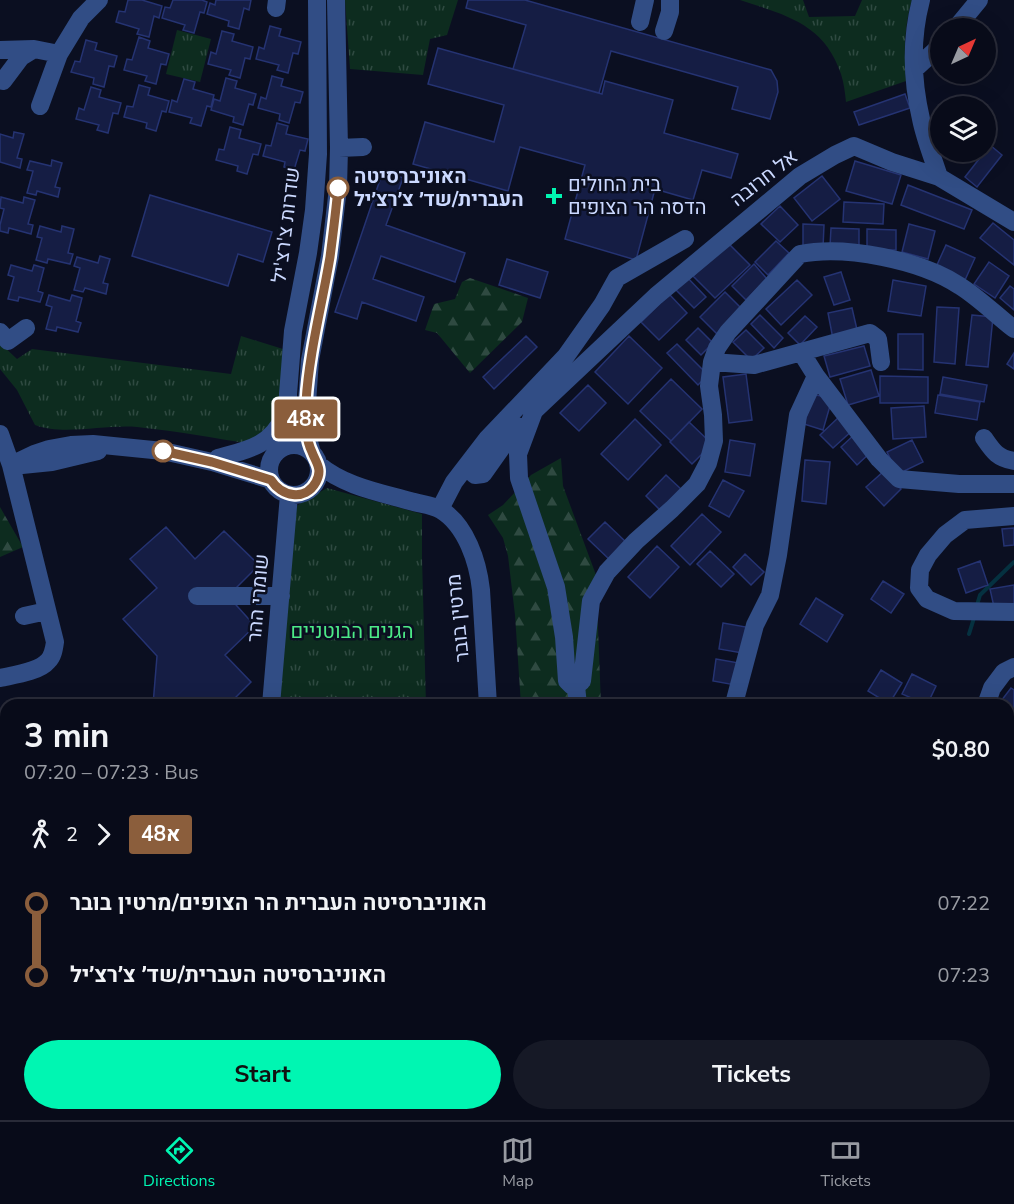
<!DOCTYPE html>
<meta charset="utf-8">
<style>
:root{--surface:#080b19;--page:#161926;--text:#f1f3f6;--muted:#989ba2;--line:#292b38;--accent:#00f6b2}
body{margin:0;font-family:"Nunito Sans",Heebo,sans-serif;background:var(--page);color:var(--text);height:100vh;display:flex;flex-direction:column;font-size:22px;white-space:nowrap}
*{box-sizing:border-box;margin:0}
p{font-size:20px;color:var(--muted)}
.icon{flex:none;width:33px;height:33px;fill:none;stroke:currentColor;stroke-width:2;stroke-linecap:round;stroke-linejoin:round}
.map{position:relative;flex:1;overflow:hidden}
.sheet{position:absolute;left:0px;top:699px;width:1014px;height:422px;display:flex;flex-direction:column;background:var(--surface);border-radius:18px 18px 0 0;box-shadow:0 6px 24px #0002,0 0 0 2px var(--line)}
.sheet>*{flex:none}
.badge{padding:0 12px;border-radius:4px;font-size:21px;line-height:39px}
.needle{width:39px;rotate:44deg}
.buttons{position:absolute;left:930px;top:18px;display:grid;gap:12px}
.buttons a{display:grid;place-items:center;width:66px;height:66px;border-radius:50%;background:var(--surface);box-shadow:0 6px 24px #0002,0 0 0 2px var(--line);font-size:30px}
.map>.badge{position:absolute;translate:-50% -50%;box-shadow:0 0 0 3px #fff}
.legs{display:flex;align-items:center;gap:9px;height:66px;padding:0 24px;font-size:20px}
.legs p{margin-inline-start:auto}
.headline{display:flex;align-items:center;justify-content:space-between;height:102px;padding:0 24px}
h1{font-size:33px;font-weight:700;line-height:45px}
.cta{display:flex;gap:12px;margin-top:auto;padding:12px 24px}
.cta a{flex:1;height:69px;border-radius:36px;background:var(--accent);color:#111;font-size:24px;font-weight:700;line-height:69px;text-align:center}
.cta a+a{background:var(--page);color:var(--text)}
ul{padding:0 24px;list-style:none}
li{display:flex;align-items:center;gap:21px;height:72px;font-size:22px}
li i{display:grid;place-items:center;width:9px;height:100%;margin:0 8px;background:currentColor}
li i::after{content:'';width:15px;height:15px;margin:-8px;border:4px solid;border-radius:50%;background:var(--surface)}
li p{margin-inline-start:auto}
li:first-child i{background:linear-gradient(#0000 50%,currentColor 0)}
li:last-child i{background:linear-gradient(currentColor 50%,#0000 0)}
.tabs{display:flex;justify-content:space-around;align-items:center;height:84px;border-top:2px solid var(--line);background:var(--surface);font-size:16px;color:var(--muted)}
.tabs a{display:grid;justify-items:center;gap:3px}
.tabs .active{color:var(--accent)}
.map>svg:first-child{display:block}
.grass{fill:url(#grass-tufts)}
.forest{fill:url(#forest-firs)}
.garden{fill:#0d2c1f}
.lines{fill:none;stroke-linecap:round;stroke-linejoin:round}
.stream{stroke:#053140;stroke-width:4}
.building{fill:#151d44;stroke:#253372;stroke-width:1.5}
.minor{stroke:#314d85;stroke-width:18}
.line-1-casing{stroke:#fff;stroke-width:14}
.line-1{stroke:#8b5e3c;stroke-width:9}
.stop-1-dot{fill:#fff;stroke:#8b5e3c;stroke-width:3}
.poi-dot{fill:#00f6b2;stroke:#0b0f21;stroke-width:2}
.labels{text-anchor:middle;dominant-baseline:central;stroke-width:5;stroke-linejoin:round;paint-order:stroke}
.stop-label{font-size:20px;font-weight:bold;fill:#cbd9ff;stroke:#0b0f21;text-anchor:start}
.street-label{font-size:20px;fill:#cbd9ff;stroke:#0b0f21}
.poi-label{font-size:20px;fill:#cbd9ff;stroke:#0b0f21;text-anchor:start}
.park-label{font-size:20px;fill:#4cea87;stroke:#0b0f21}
</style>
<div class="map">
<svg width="1014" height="1120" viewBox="0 0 1014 1120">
<defs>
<pattern id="grass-tufts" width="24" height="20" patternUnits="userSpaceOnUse" patternTransform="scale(1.5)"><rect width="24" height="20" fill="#0d2c1f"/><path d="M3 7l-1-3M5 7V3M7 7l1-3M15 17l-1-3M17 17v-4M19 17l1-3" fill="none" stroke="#2f4a41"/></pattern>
<pattern id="forest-firs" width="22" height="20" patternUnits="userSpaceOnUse" patternTransform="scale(1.5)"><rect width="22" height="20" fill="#0d2c1f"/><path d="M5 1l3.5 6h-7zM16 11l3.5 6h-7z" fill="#2f4a41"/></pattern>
</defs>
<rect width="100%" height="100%" fill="#0b0f21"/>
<path class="grass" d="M345 0H458L447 35 430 39 423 75 350 69Z
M740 0H803L809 17 855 16 862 0H912C904 26 904 54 906 81L846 102C845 93 844 83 841 74 824 23 785 15 740 0Z
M177 30 211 39 200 82 166 74Z
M241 336 283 349 278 424 252 444C214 438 176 431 137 427 106 424 64 436 35 425L17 390 0 369V343L17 359 32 349 231 374Z
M327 488 422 514V558L426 705H274L291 510 301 503Z
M256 1115H394L392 1120H261Z"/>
<path class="forest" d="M470 278 528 298 522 322 470 373 437 333 425 330 434 304 455 299 462 282Z
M561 458 563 486 596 575 601 705H521L515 615 508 556 503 538 488 515 503 505 531 475Z
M0 507 23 547 0 557Z
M1008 1027H1014V1120H687L666 1115 1008 1114Z"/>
<path class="garden" d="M6 921V967L0 966V948Z
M50 1114 172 1115V1120H49Z"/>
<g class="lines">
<path class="stream" d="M977 605 980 595 1014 562
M969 634 974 618"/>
</g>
<path class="building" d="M128 0H142L162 6 159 18 154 16 149 37 137 34 139 29 116 22 119 11 125 12Z
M173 0H202L207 2 204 13 200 12 194 33 183 30 185 25 162 18 165 7 170 8Z
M216 0H251L249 10 244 8 239 29 228 26 229 21 207 14 210 3 215 5Z
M468 0H525L771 70 777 81 778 92 770 119 732 109 738 87 611 51 599 93 513 69 526 25 466 8Z
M270 26 281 29 279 36 301 42 298 54 293 53 288 73 277 70 279 65 256 59 259 47 264 49Z
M222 31 234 34 232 41 253 47 250 59 245 58 240 78 229 75 231 70 208 64 211 52 216 54Z
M139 37 150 41 148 48 169 54 166 65 161 64 156 84 145 81 147 76 124 70 127 59 132 60Z
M86 40 97 43 95 50 117 56 114 67 109 66 104 87 93 84 94 78 71 72 75 61 80 62Z
M438 48 602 94 605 81 673 100 664 133 738 154 731 178 702 170 693 200 655 189 636 260 565 239 585 165 520 147 508 191 413 164 425 122 494 142 504 105 428 84Z
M272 76 283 79 281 86 303 92 300 103 295 102 289 123 279 120 280 114 258 108 261 97 266 99Z
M226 78 237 81 235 88 256 94 253 105 249 104 243 125 233 122 234 117 211 110 214 99 220 101Z
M184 79 195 82 193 89 214 95 211 107 207 106 201 126 190 123 192 118 169 112 172 100 177 102Z
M139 85 150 88 148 95 169 101 166 112 162 111 156 131 146 128 147 123 124 117 127 106 133 107Z
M91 87 101 90 99 97 121 103 118 114 113 113 108 133 97 130 99 125 76 119 79 108 84 110Z
M905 94 910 108 859 125 854 112Z
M277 123 288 126 286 134 308 139 305 151 300 150 294 170 284 167 285 162 263 156 266 145 271 146Z
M230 127 241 130 239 138 261 144 258 155 253 154 247 174 237 171 238 166 216 160 219 149 224 150Z
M14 132 24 134 17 158 22 159 20 168 0 162V134L13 138Z
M990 145 1002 155 977 187 965 177Z
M52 160 62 163 55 187 60 188 58 197 37 191 36 195 27 193 33 171 27 170 30 161 51 166Z
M855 161 901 175 892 204 846 191Z
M383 171 403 178 386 225 465 253 455 282 381 256 373 279 424 297 416 321 362 302 357 319 335 312Z
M822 176 840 199 812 221 794 198Z
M908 185 972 210 964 229 901 205Z
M150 195 272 232 263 262 238 254 228 286 132 256Z
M1 197 23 203 24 197 35 200 28 224 33 225 31 234 9 228 8 233 0 231V225L4 209 0 208Z
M844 202 884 204 883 224 843 222Z
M780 206 798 225 780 242 761 224Z
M993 223 1014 240V265L980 238Z
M803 224 824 225 823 248H803Z
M909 224 935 231 928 259 902 252Z
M40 226 61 232 62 226 74 229 68 253 73 254 70 264 48 259 47 263 36 260 42 238 37 237Z
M831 228 859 229V247L830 246Z
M867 229 896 230V250H867Z
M776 241 789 253 768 275 755 262Z
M728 243 750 265 715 298 693 276Z
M946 245 975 258 965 280 936 267Z
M100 256 110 259 103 283 108 284 106 294 85 288 83 292 74 290 80 268 74 266 77 257 98 263Z
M507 259 548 272 540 298 499 285Z
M989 262 1009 276 995 298 974 284Z
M754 264 767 279 746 300 732 286Z
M11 265 32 271 34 265 44 268 38 291 43 293 40 302 19 297 18 301 8 299 14 277 8 275Z
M841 272 850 300 834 305 824 277Z
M684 274 706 297 694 308 672 286Z
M797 280 812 295 781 325 766 309Z
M893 280 926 286 921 316 888 311Z
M1010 286 1014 289V310L1000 298Z
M725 292 743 310 718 335 700 317Z
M669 294 687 313 659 340 641 322Z
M49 295 70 301 72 295 82 298 76 321 81 323 78 332 57 327 56 331 46 329 52 307 46 305Z
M937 307 959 308 955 364 934 362Z
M852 308 858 334 833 339 828 313Z
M760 315 783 338 774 348 751 324Z
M972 315 993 317 988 367 966 365Z
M805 316 817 327 800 345 788 333Z
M698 328 713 343 701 355 686 340Z
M746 330 764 348 751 360 733 342Z
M898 334H923V370L898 369Z
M526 336 537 347 494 389 483 377Z
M629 336 662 368 628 404 595 372Z
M677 344 708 375 698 385 667 353Z
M864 346 870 366 830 377 824 356Z
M1014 353V369L1007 364Z
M871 370 879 396 848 405 840 379Z
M746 374 752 420 729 423 723 377Z
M880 376 928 377V403H880Z
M943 377 987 385 984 402 940 394Z
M671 379 702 409 671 441 640 411Z
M588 385 606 403 579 431 560 413Z
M813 394 832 399 823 430 804 424Z
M938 395 980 402 977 420 935 413Z
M924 406 926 437 893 439 891 408Z
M841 415 854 429 833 448 820 435Z
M635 419 661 445 628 480 601 454Z
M689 422 712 444 692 464 670 442Z
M855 434 871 452 857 465 841 447Z
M730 440 755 444 750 476 725 472Z
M912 440 923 462 898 474 887 452Z
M805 460 830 462 826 504 802 501Z
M884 471 901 489 884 506 866 487Z
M666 475 683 491 662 512 646 496Z
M723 480 744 491 729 517 709 506Z
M702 514 721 532 690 565 671 546Z
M605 522 628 544 611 561 588 539Z
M166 527 195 559 224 531 259 565 228 596 255 626 225 655 251 682 228 705H153L157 656 123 619 157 588 130 559Z
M1014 528V545L1004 546 1002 529Z
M657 546 679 567 650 598 628 577Z
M710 551 734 574 721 587 697 564Z
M745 554 764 572 751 585 733 567Z
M980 561 988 585 966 593 958 569Z
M883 581 904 594 891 613 871 599Z
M1014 585V604L994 607 990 589Z
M816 598 843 615 827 642 800 624Z
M723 623 746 627 742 653 719 649Z
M716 659 739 663 735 685 713 681Z
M881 670 902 683 889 704 868 691Z
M912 674 936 686 927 705 902 694Z
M1011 688 1014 690V723L1008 719V705H998Z
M1008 728 1014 732V737L1008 746Z
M1014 759V793L1008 802V767Z
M0 778 6 779V921L0 918Z
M1014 804V820L1008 811V808Z
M0 918 6 921 0 948Z
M0 966 6 967V1114H50L49 1120H0Z
M172 1114H186V1120H172Z
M423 1114H457L459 1120H426Z"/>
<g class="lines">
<path class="minor" d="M921 0C911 38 912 80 921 119 925 139 933 158 939 177
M276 8 277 0
M640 22 645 0
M956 28 979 0
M664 31 670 12V0
M0 50 34 49 59 54
M915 69 940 46
M3 81 21 57 34 49
M40 106 59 54 81 18 99 0
M339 148 363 147
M1014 222 939 177 892 162 854 146 835 155 800 176 656 296 534 411 518 454 519 478 556 587 564 637 567 681 572 686H576L582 681 591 601 607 572 636 541 672 509 697 484 708 463 714 441 713 415 709 386 712 362 717 348 728 332 800 254C845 245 921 260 960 286 979 298 996 315 1014 329
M0 332 8 341 26 328
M712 362 754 365 870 333 878 339 881 362
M816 376 879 459 899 479 959 484H1014
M0 434 11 465 55 642C54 649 53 656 48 661 39 672 13 675 0 678
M984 438C993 451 997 458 1014 461
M269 470a25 25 0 1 1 50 0a25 25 0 1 1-50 0Z
M276 453 285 437 289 419 288 394 293 331 308 253 314 210 318 154 317 0
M312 453 306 431V417L310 360 330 256 338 188 339 148 336 0
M218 458C247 450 271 446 284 416
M318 464C344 486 378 492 410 501 420 504 433 505 441 510 466 525 478 562 481 590L488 705
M11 465 34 454 49 449 71 445 93 444 163 451 212 462 271 480
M22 465 52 462 98 451
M466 467 475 475 483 474 517 426 527 429
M440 509 454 482 487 439 566 356 602 305 617 278 685 239
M1014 516 965 520 945 535 928 555 920 570 919 588 927 599 954 611 1014 612
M197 596H281
M24 616 47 611
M576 686 578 705
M735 700 755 625 770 595 778 555 798 415 816 376 801 352
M271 705 289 495
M986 705 992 688 1004 672 1014 667
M1008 913 1010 906 1014 900
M1008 955 1014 970
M1008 1023 1014 1024
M255 1114 261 1120
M608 1114 622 1120"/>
</g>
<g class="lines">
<defs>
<path id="line-1" d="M163 451 212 462 271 480C281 496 305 502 316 482 323 469 316 463 312 452 309 446 307 437 306 430 305 421 306 411 306 402 309 353 322 305 330 257 333 234 336 211 338 188"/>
</defs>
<use href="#line-1" class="line-1-casing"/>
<use href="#line-1" class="line-1"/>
</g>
<g class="stop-1-dot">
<circle cx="338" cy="188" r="10"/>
<circle cx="163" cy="451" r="10"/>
</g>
<path class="poi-dot" d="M551 187h6v6h6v6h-6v6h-6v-6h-6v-6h6z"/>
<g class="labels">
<g class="stop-label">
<text x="354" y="176">האוניברסיטה<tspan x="354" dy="23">העברית/שד׳ צ׳רצ׳יל</tspan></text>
</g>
<g class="street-label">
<text transform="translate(764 178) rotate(-38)">אל חרובה</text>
<text transform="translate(286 225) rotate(-83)">שדרות צ'רצ'יל</text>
<text transform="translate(258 598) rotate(-85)">שומרי ההר</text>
<text transform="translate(458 618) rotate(-96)">מרטין בובר</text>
</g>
<g class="poi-label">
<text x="568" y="184">בית החולים<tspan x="568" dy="23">הדסה הר הצופים</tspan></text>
</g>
<g class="park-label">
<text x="352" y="631">הגנים הבוטניים</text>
</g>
</g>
</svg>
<div class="buttons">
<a><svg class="needle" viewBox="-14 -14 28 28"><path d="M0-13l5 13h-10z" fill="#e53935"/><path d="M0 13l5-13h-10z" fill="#989ba2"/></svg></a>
<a><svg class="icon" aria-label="layers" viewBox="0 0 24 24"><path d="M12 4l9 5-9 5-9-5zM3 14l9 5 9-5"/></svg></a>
</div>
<b class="badge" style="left:306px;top:419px;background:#8b5e3c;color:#fff">48א</b>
<section class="sheet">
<div class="headline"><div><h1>3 min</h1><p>07:20 – 07:23 · Bus</p></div><b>$0.80</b></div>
<div class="legs"><svg class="icon" aria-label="walk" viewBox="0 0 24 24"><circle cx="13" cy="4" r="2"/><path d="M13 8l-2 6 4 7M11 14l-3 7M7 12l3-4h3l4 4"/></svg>2<svg class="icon" aria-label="forward" viewBox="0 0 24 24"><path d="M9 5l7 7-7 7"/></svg><b class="badge" style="background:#8b5e3c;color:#fff">48א</b></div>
<ul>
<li><i style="color:#8b5e3c"></i><b>האוניברסיטה העברית הר הצופים/מרטין בובר</b><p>07:22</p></li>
<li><i style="color:#8b5e3c"></i><b>האוניברסיטה העברית/שד׳ צ׳רצ׳יל</b><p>07:23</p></li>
</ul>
<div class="cta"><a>Start</a><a>Tickets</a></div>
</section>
</div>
<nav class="tabs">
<a class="active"><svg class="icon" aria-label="directions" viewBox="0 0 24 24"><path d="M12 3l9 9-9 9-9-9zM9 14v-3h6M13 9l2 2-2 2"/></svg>Directions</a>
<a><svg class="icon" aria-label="map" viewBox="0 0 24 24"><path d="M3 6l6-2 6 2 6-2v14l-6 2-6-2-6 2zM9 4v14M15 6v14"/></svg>Map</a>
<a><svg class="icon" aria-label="tickets" viewBox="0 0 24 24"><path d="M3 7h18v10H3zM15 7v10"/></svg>Tickets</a>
</nav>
